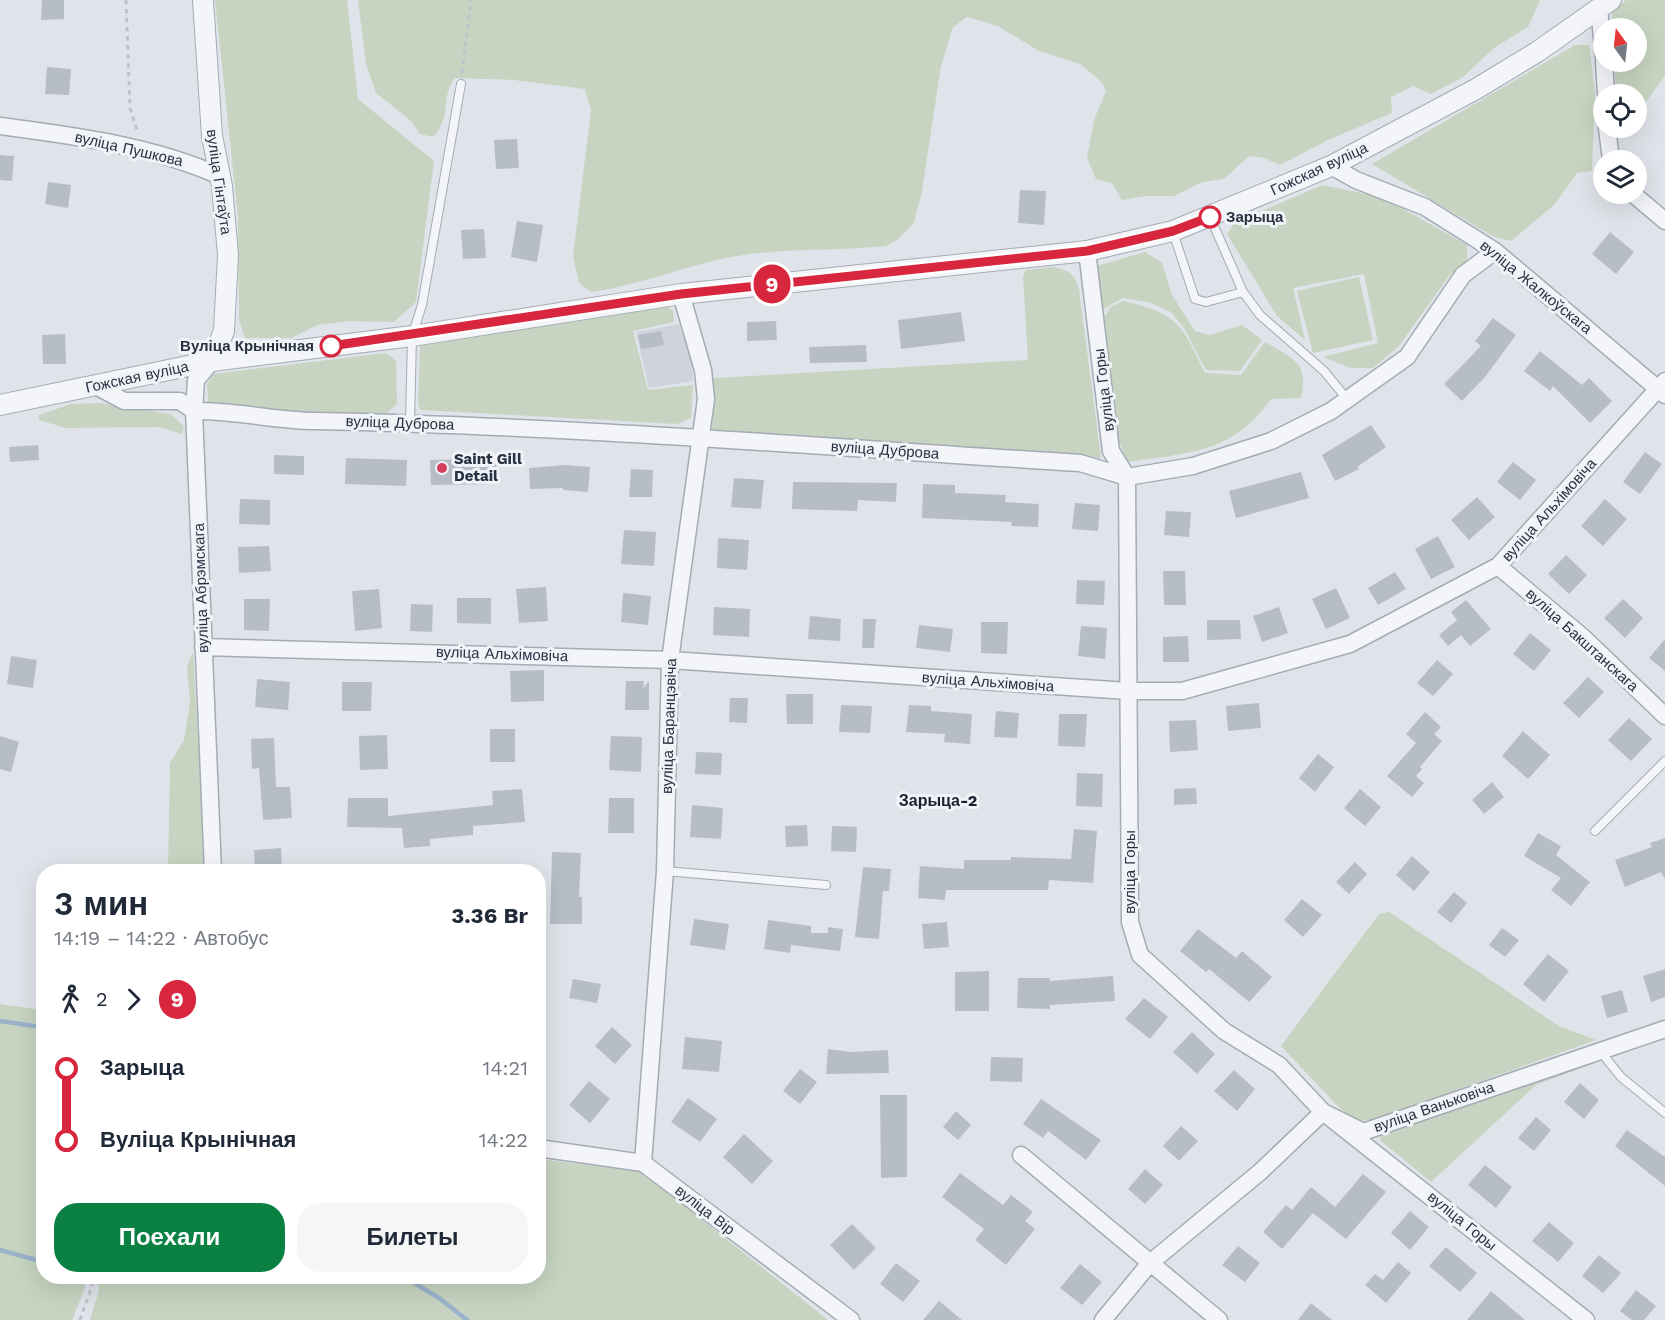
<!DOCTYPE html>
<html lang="ru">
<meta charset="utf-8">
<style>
:root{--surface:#fff;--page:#f6f6f7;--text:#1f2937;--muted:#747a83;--accent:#0b8043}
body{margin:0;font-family:"Work Sans",sans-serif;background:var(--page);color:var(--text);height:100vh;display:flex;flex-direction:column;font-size:22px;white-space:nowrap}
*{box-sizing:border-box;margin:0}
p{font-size:20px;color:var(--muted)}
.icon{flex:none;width:33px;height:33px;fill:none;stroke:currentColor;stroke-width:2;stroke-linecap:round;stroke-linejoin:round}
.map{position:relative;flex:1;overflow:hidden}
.side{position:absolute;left:36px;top:864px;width:510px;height:420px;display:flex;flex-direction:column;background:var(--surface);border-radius:24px;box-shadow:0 6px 24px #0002}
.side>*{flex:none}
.badge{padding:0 12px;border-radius:20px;font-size:21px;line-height:39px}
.needle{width:39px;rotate:345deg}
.tools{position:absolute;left:1593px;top:18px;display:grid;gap:12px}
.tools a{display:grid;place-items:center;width:54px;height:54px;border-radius:50%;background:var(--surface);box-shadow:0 6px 24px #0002;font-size:30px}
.map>.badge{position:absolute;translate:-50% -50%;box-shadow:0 0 0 3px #fff}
.legs{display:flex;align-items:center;gap:9px;height:66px;padding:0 18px;font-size:20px}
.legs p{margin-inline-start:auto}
.head{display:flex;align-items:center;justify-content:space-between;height:102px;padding:0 18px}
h1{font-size:33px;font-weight:600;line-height:45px}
.primary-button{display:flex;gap:12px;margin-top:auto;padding:12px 18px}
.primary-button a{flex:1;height:69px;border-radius:24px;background:var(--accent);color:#fff;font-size:24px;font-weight:600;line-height:69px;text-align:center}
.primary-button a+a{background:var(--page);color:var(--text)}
ul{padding:0 18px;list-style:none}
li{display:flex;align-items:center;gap:21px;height:72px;font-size:22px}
li i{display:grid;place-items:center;width:9px;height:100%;margin:0 8px;background:currentColor}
li i::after{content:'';width:15px;height:15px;margin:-8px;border:4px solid;border-radius:50%;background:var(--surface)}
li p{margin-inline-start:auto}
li:first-child i{background:linear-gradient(#0000 50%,currentColor 0)}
li:last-child i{background:linear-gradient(currentColor 50%,#0000 0)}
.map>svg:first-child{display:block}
.built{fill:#ced3dc}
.green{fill:#c6d4c1}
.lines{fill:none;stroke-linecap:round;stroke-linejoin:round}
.stream{stroke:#9ab3cb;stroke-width:4.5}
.building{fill:#b7bdc7}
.service-casing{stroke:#a5abb4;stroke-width:10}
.minor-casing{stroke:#a5abb4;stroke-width:19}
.tertiary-casing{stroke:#a5abb4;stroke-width:22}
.path{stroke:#bec2c9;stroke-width:3;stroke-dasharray:4.5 4.5;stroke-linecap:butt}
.service{stroke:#f3f5f8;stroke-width:8}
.minor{stroke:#f3f5f8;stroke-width:16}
.tertiary{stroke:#f3f5f8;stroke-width:20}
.line-1-casing{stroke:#fff;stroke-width:14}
.line-1{stroke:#d7263d;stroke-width:9}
.stop-1-dot{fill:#fff;stroke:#d7263d;stroke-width:3}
.poi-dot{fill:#d4405a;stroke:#f0f3f7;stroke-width:2}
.labels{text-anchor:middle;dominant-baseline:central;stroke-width:6;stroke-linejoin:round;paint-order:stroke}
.street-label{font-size:15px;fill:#283242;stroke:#f0f3f7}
.stop-label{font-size:15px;font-weight:bold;fill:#283242;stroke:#f0f3f7;text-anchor:start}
.poi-label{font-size:15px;font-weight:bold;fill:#283242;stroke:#f0f3f7;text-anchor:start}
.neighbourhood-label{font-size:16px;font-weight:bold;fill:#1a2333;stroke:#f0f3f7}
</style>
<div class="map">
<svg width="1665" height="1320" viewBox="0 0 1665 1320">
<rect width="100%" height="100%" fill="#e0e4ea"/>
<path class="built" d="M679 324 692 360 693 381 649 388 636 332Z"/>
<path class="green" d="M215 0H347L358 99 434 161 416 302 394 322 348 321 318 325 291 338H245L239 319 238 217Z
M358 0H1540L1528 27 1494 48 1463 77 1431 94 1413 86 1391 97 1392 113 1330 139 1280 165 1264 158 1249 156 1224 179 1202 182 1174 196H1146L1122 200 1112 183 1096 179 1087 158 1094 120 1106 91 1102 82 1080 64 1039 51 998 26 967 17 953 27 941 66 922 191 914 223 897 240 886 246C839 251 790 248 743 255 691 263 642 285 591 292L579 283 573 256 591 110 585 89 514 80 455 78C439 99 454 113 433 137L420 134 410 120 376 93 366 64Z
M1626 0H1665V76L1637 114 1636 94H1616L1614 62H1636V28H1613L1612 11Z
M1575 45H1589L1595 93 1592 171 1577 173 1554 205 1511 241 1492 236 1372 164Z
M1322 185 1382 197 1467 245V260L1449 276 1399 346 1373 368H1351L1323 357 1378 343 1364 274 1293 288 1305 340 1277 316 1227 234 1234 223Z
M1145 252 1162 263 1172 295 1195 331 1210 335 1242 325 1262 340 1240 371 1206 370 1184 328 1171 312 1151 303 1123 298 1103 309 1097 266Z
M1050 267C1067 269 1074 272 1079 289L1101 458 712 430 714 378 1028 360 1023 277 1026 270Z
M1359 277 1373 340 1313 353 1297 291Z
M1123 301C1178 313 1182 325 1205 373L1241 375 1265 342C1293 359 1309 361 1301 398L1271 399C1232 454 1188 453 1127 462L1115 431 1104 317 1112 306Z
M666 305 673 311 674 322 633 331 648 390 693 385 691 418 677 424 421 410 418 405 420 345Z
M386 353 396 361 397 404 386 414 319 415 208 402 207 384 213 374Z
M101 403 170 414 184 426 182 434 159 427 66 428 39 420V415L71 404Z
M193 652 206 871 168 872 170 763 184 740 190 702 187 667Z
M1389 912 1559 1026 1596 1040 1375 1119 1353 1122 1281 1046 1379 914Z
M0 1004 43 1010 44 1276 83 1277 85 1288 72 1320H0Z
M1589 1059 1595 1063 1536 1085 1431 1182 1380 1140 1381 1133Z
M539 1159 642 1172 828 1320H90L99 1290 97 1277 538 1276Z"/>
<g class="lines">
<path class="stream" d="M0 1021 41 1027
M0 1250 36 1260 44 1265
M403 1276 439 1298 467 1320"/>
</g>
<path class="building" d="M42 0H64V19L41 20Z
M47 67 71 69 69 95 45 94Z
M517 139 519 168 496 169 494 140Z
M0 155 14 156 12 181 0 180Z
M48 182 71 185 68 208 45 204Z
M1020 190 1046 191 1044 225 1018 223Z
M517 221 543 225 537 262 511 257Z
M484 229 486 258 463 259 461 230Z
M1610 232 1634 252 1616 274 1592 254Z
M961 312 965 341 901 349 898 320Z
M1493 318 1516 335 1485 377 1462 401 1444 384 1481 346 1475 341Z
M776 321 777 340 747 341V322Z
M661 331 664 345 641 349 638 335Z
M65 334 66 364H43L42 335Z
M866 345 867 362 810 363 809 347Z
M1540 351 1582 385 1589 378 1612 401 1590 423 1553 386 1550 391 1524 371Z
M1371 425 1386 447 1357 467 1359 469 1335 481 1322 455Z
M38 445 39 460 10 462 9 447Z
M1645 452 1662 464 1640 494 1623 482Z
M274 455 304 456V475L274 474Z
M496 456 497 484 431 485 430 460 473 459V457Z
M346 458 407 460 406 486 345 484Z
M1513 462 1536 480 1520 500 1497 482Z
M565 465 590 467 588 492 563 490V488L530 489 529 468Z
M631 469 653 470 652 497H629Z
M1301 472 1309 498 1236 518 1229 491Z
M734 478 764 480 761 509 731 507Z
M793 482 897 483 896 502 858 500 857 511 792 509Z
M923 484 955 485V493L1006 495 1005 502 1039 504 1038 527 1011 526 1012 522 922 518Z
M1477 497 1495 517 1469 540 1451 520Z
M240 499 270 500V525L239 524Z
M1605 499 1627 519 1603 546 1581 526Z
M1075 503 1100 505 1098 531 1072 529Z
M1166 511 1191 512 1189 537 1164 535Z
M624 530 656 532 654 566 621 564Z
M1438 536 1455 567 1431 579 1415 549Z
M718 538 749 540 747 570 717 568Z
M269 546 271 571 239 573 238 547Z
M1566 555 1587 575 1569 594 1548 574Z
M1163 571H1185L1186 605H1164Z
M1395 572 1406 589 1378 605 1368 588Z
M1077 580 1105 581 1104 605 1076 604Z
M546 587 548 621 519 623 516 589Z
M1336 588 1350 618 1326 629 1312 599Z
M379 589 382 628 355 631 352 591Z
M623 593 651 596 648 625 621 622Z
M457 598H491V624L457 623Z
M244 599H270L269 631 244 630Z
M1623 599 1643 618 1625 638 1604 618Z
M1466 600 1491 629 1470 646 1461 635 1448 646 1439 635 1457 620 1451 612Z
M411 604 433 605 432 632 410 631Z
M714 607 750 609 749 637 713 635Z
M1279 607 1288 633 1262 642 1253 616Z
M810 616 841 619 840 641 808 639Z
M863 619H876L874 648H862Z
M1207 620H1240L1241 639 1207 640Z
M981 622H1008L1007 654 981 653Z
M919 625 953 629 950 652 916 648Z
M1081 626 1107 628 1105 659 1078 656Z
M1530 633 1551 650 1534 671 1513 654Z
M1188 636 1189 662H1163V637Z
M1665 639V671L1649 658Z
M11 656 37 660 33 688 7 684Z
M1437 660 1453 674 1433 696 1417 683Z
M544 670V701L511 702 510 671Z
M1588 677 1604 692 1579 718 1563 703Z
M257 679 290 682 288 710 255 707Z
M626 681H644L643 688 649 681V710H625Z
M342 682H372L371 711H342Z
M786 694H813V724H787Z
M730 698H748L747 723 729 722Z
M1259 703 1261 728 1228 731 1226 706Z
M841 705 872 706 870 733 839 732Z
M909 705 931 706V711L972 714 970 744 944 742 945 734 906 732Z
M996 711 1019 713 1017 738 994 737Z
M1425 712 1441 727 1434 734 1442 741 1420 767 1422 769 1416 776 1424 783 1412 797 1387 776 1416 743 1406 734Z
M1059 714H1087L1085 747 1058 746Z
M1629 718 1652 739 1631 761 1608 740Z
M1196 720 1198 750 1170 752 1169 721Z
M490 729H515V762H490Z
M1523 731 1550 755 1528 779 1502 756Z
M387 735 388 769 360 770 359 736Z
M0 736 19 742 11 772 0 769Z
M611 736 642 737 641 772 609 770Z
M274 738 276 787H290L292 818 263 820 259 768 252 769 251 739Z
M696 752 722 753 721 775 695 774Z
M1318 754 1334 767 1315 792 1299 778Z
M1077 773 1103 774 1102 807 1076 806Z
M1492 782 1504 797 1484 814 1472 800Z
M1196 788 1197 804 1174 805V789Z
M522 789 525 822 473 826V835L430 839V846L404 848 402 828 347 827 348 798H388V816L493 805 492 791Z
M1360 789 1381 807 1365 826 1344 808Z
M609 798H634V833H608Z
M692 805 723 808 721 839 690 837Z
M807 825 808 846 786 847 785 826Z
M832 826 857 827 856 852 831 851Z
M1074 829 1097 831 1093 883 1049 880 1048 890H946L945 900 918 898 920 866 964 869V860H1011V857L1071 859Z
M1538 833 1561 846 1556 855 1590 882 1571 906 1551 890 1561 878 1524 856Z
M1665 838V879L1661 872 1625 887 1615 860 1652 847 1650 843Z
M281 848 282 872H255L254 850Z
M552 852 581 853 579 897H582V924H550Z
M1412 856 1430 872 1414 891 1396 875Z
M1355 862 1367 874 1349 894 1336 882Z
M863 867 891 869 889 891H883L879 939 855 937Z
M1454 892 1467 903 1451 923 1437 912Z
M1302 899 1322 915 1303 937 1284 920Z
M694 919 729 924 725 950 690 945Z
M768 920 811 926V933H828V927L843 929 840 951 791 945 790 953 764 949Z
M947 922 949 947 924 949 922 924Z
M1502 928 1519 940 1505 957 1489 945Z
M1198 929 1236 958 1242 951 1272 977 1249 1002 1209 969 1206 972 1180 951Z
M1548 954 1569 971 1544 1002 1523 984Z
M1665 969V997L1651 1002 1643 976Z
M989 971V1011H955V972Z
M1113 976 1115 1001 1050 1005V1009L1017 1008 1018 978H1050V981Z
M573 979 601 984 597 1003 569 998Z
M1622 990 1628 1012 1607 1018 1601 996Z
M1144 998 1168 1017 1150 1039 1125 1019Z
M612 1027 632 1045 615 1064 595 1046Z
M1192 1032 1215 1054 1197 1074 1173 1052Z
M685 1037 722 1041 719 1072 682 1069Z
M828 1049 851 1052 888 1050 889 1073 826 1074Z
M991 1057 1023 1058 1022 1082 990 1081Z
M800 1069 817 1082 800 1104 783 1091Z
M1234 1070 1255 1089 1237 1111 1214 1091Z
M589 1081 610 1099 590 1123 569 1105Z
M1580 1083 1599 1100 1584 1119 1564 1102Z
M880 1095H907V1177L881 1178Z
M688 1098 717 1119 700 1142 671 1122Z
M1041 1099 1101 1140 1086 1160 1048 1131 1043 1138 1023 1124Z
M956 1111 971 1125 958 1140 943 1127Z
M1536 1117 1551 1130 1534 1151 1518 1138Z
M1181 1126 1198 1141 1179 1161 1163 1146Z
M1627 1130 1665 1157V1186L1615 1146Z
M744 1134 773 1161 752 1184 723 1157Z
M1485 1165 1512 1187 1496 1208 1468 1185Z
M1145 1169 1163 1185 1145 1204 1128 1189Z
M960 1173 1003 1205 1011 1195 1033 1212 1025 1221 1035 1229 1006 1265 975 1240 984 1229 942 1197Z
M1363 1174 1386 1192 1346 1239 1313 1213 1282 1249 1263 1232 1286 1205 1292 1210 1311 1187 1335 1207Z
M1410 1211 1429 1227 1410 1250 1391 1233Z
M1549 1222 1574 1243 1558 1262 1532 1241Z
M852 1224 876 1248 854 1270 830 1245Z
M1238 1246 1260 1263 1245 1282 1222 1265Z
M1446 1247 1477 1273 1460 1292 1429 1266Z
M1599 1255 1621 1273 1603 1293 1582 1276Z
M1398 1262 1411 1273 1386 1303 1365 1285 1375 1274 1383 1280Z
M896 1263 920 1281 903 1302 880 1284Z
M1080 1264 1102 1282 1082 1305 1060 1288Z
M1636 1290 1656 1306 1644 1320H1632L1620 1311Z
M1491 1291 1525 1320H1467Z
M939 1301 962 1320H923Z
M1311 1303 1332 1320H1298Z"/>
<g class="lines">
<defs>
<path id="service" d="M1210 217 1243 292 1260 315 1324 371 1347 399
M1173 232 1195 299 1206 302 1243 292
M410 423 412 336 422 305 461 84
M1595 831 1665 761
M665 871 826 885
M1600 1051 1621 1077 1665 1113"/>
<path id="minor" d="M1599 9 1604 58
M1604 62 1606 94
M0 126C75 136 150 145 220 176
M1607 128 1611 160
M1331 166 1356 180 1425 207 1495 251 1665 395
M1633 194 1665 221
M1087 251 1111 451 1127 477 1130 922 1140 955 1224 1031 1279 1065 1323 1112 1586 1320
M212 361 196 380 194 411C235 410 275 421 316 421 571 426 825 447 1080 463L1127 477 1193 466 1271 441 1331 411 1407 357 1463 275 1495 251
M94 385 124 401H180L194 411 213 872
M1498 566 1585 639 1665 716
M203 647 670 660 1128 691H1182L1350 644 1498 566 1665 381
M538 1148 643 1163 851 1320
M1021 1155 1219 1320
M643 1163 665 871 670 660 706 399 703 370 681 294
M1103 1320 1150 1263 1260 1172 1323 1112 1363 1132 1665 1029"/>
<path id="tertiary" d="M203 0 212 136 222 186 228 255 224 331 212 361
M0 405 212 361 412 336 681 294 1087 251 1173 231 1331 166 1476 89 1537 52 1611 0"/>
</defs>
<use href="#service" class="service-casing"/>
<use href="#minor" class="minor-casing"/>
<use href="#tertiary" class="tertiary-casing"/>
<path class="path" d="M126 0 130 108 138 133
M462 73 471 0
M80 1320 92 1286 91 1276"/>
<use href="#service" class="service"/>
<use href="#minor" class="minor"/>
<use href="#tertiary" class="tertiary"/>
</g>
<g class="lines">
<defs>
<path id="line-1" d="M331 346 681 294 1087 251 1173 231 1210 217"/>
</defs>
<use href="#line-1" class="line-1-casing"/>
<use href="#line-1" class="line-1"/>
</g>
<g class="stop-1-dot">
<circle cx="1210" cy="217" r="10"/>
<circle cx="331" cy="346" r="10"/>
</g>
<circle class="poi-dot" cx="442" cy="468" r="6"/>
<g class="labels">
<g class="street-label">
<text transform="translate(129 149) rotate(13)">вуліца Пушкова</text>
<text transform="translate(1319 169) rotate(-25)">Гожская вуліца</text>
<text transform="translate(219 182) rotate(82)">вуліца Гінтаўта</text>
<text transform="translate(1536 287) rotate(39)">вуліца Жалкоўскага</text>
<text transform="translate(137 377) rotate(-12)">Гожская вуліца</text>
<text transform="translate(1104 390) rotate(-97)">вуліца Горы</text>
<text transform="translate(400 423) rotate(2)">вуліца Дуброва</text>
<text transform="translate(885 450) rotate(4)">вуліца Дуброва</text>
<text transform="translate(1549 510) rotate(-48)">вуліца Альхімовіча</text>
<text transform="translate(201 588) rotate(-92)">вуліца Абрэмскага</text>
<text transform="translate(1582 640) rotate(42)">вуліца Бакштанскага</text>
<text transform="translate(502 654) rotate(2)">вуліца Альхімовіча</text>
<text transform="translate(988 682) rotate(4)">вуліца Альхімовіча</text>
<text transform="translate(669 726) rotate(-88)">вуліца Баранцэвіча</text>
<text transform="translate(1130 872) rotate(-90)">вуліца Горы</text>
<text transform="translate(1434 1107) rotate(-19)">вуліца Ваньковіча</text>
<text transform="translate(705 1210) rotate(38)">вуліца Вір</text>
<text transform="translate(1462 1221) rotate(39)">вуліца Горы</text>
</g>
<g class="stop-label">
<text x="1226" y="217">Зарыца</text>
<text x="314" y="346" text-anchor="end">Вуліца Крынічная</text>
</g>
<g class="poi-label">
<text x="454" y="459">Saint Gill<tspan x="454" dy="17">Detail</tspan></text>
</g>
<g class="neighbourhood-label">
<text x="938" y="800">Зарыца-2</text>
</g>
</g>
</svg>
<div class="tools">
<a><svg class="needle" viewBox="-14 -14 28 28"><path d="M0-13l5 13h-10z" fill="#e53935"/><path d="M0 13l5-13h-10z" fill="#747a83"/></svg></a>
<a><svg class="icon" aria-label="locate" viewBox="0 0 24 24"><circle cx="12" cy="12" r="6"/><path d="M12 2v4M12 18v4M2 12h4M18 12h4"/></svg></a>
<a><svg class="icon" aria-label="layers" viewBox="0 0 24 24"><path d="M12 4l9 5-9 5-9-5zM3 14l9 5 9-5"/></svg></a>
</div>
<b class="badge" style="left:772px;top:284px;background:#d7263d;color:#fff">9</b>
<section class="side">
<div class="head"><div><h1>3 мин</h1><p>14:19 – 14:22 · Автобус</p></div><b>3.36 Br</b></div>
<div class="legs"><svg class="icon" aria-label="walk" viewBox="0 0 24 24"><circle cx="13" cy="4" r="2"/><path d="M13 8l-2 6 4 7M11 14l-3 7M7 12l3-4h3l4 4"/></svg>2<svg class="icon" aria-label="forward" viewBox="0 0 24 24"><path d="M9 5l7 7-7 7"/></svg><b class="badge" style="background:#d7263d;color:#fff">9</b></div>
<ul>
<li><i style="color:#d7263d"></i><b>Зарыца</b><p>14:21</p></li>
<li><i style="color:#d7263d"></i><b>Вуліца Крынічная</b><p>14:22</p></li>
</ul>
<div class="primary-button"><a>Поехали</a><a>Билеты</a></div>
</section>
</div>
